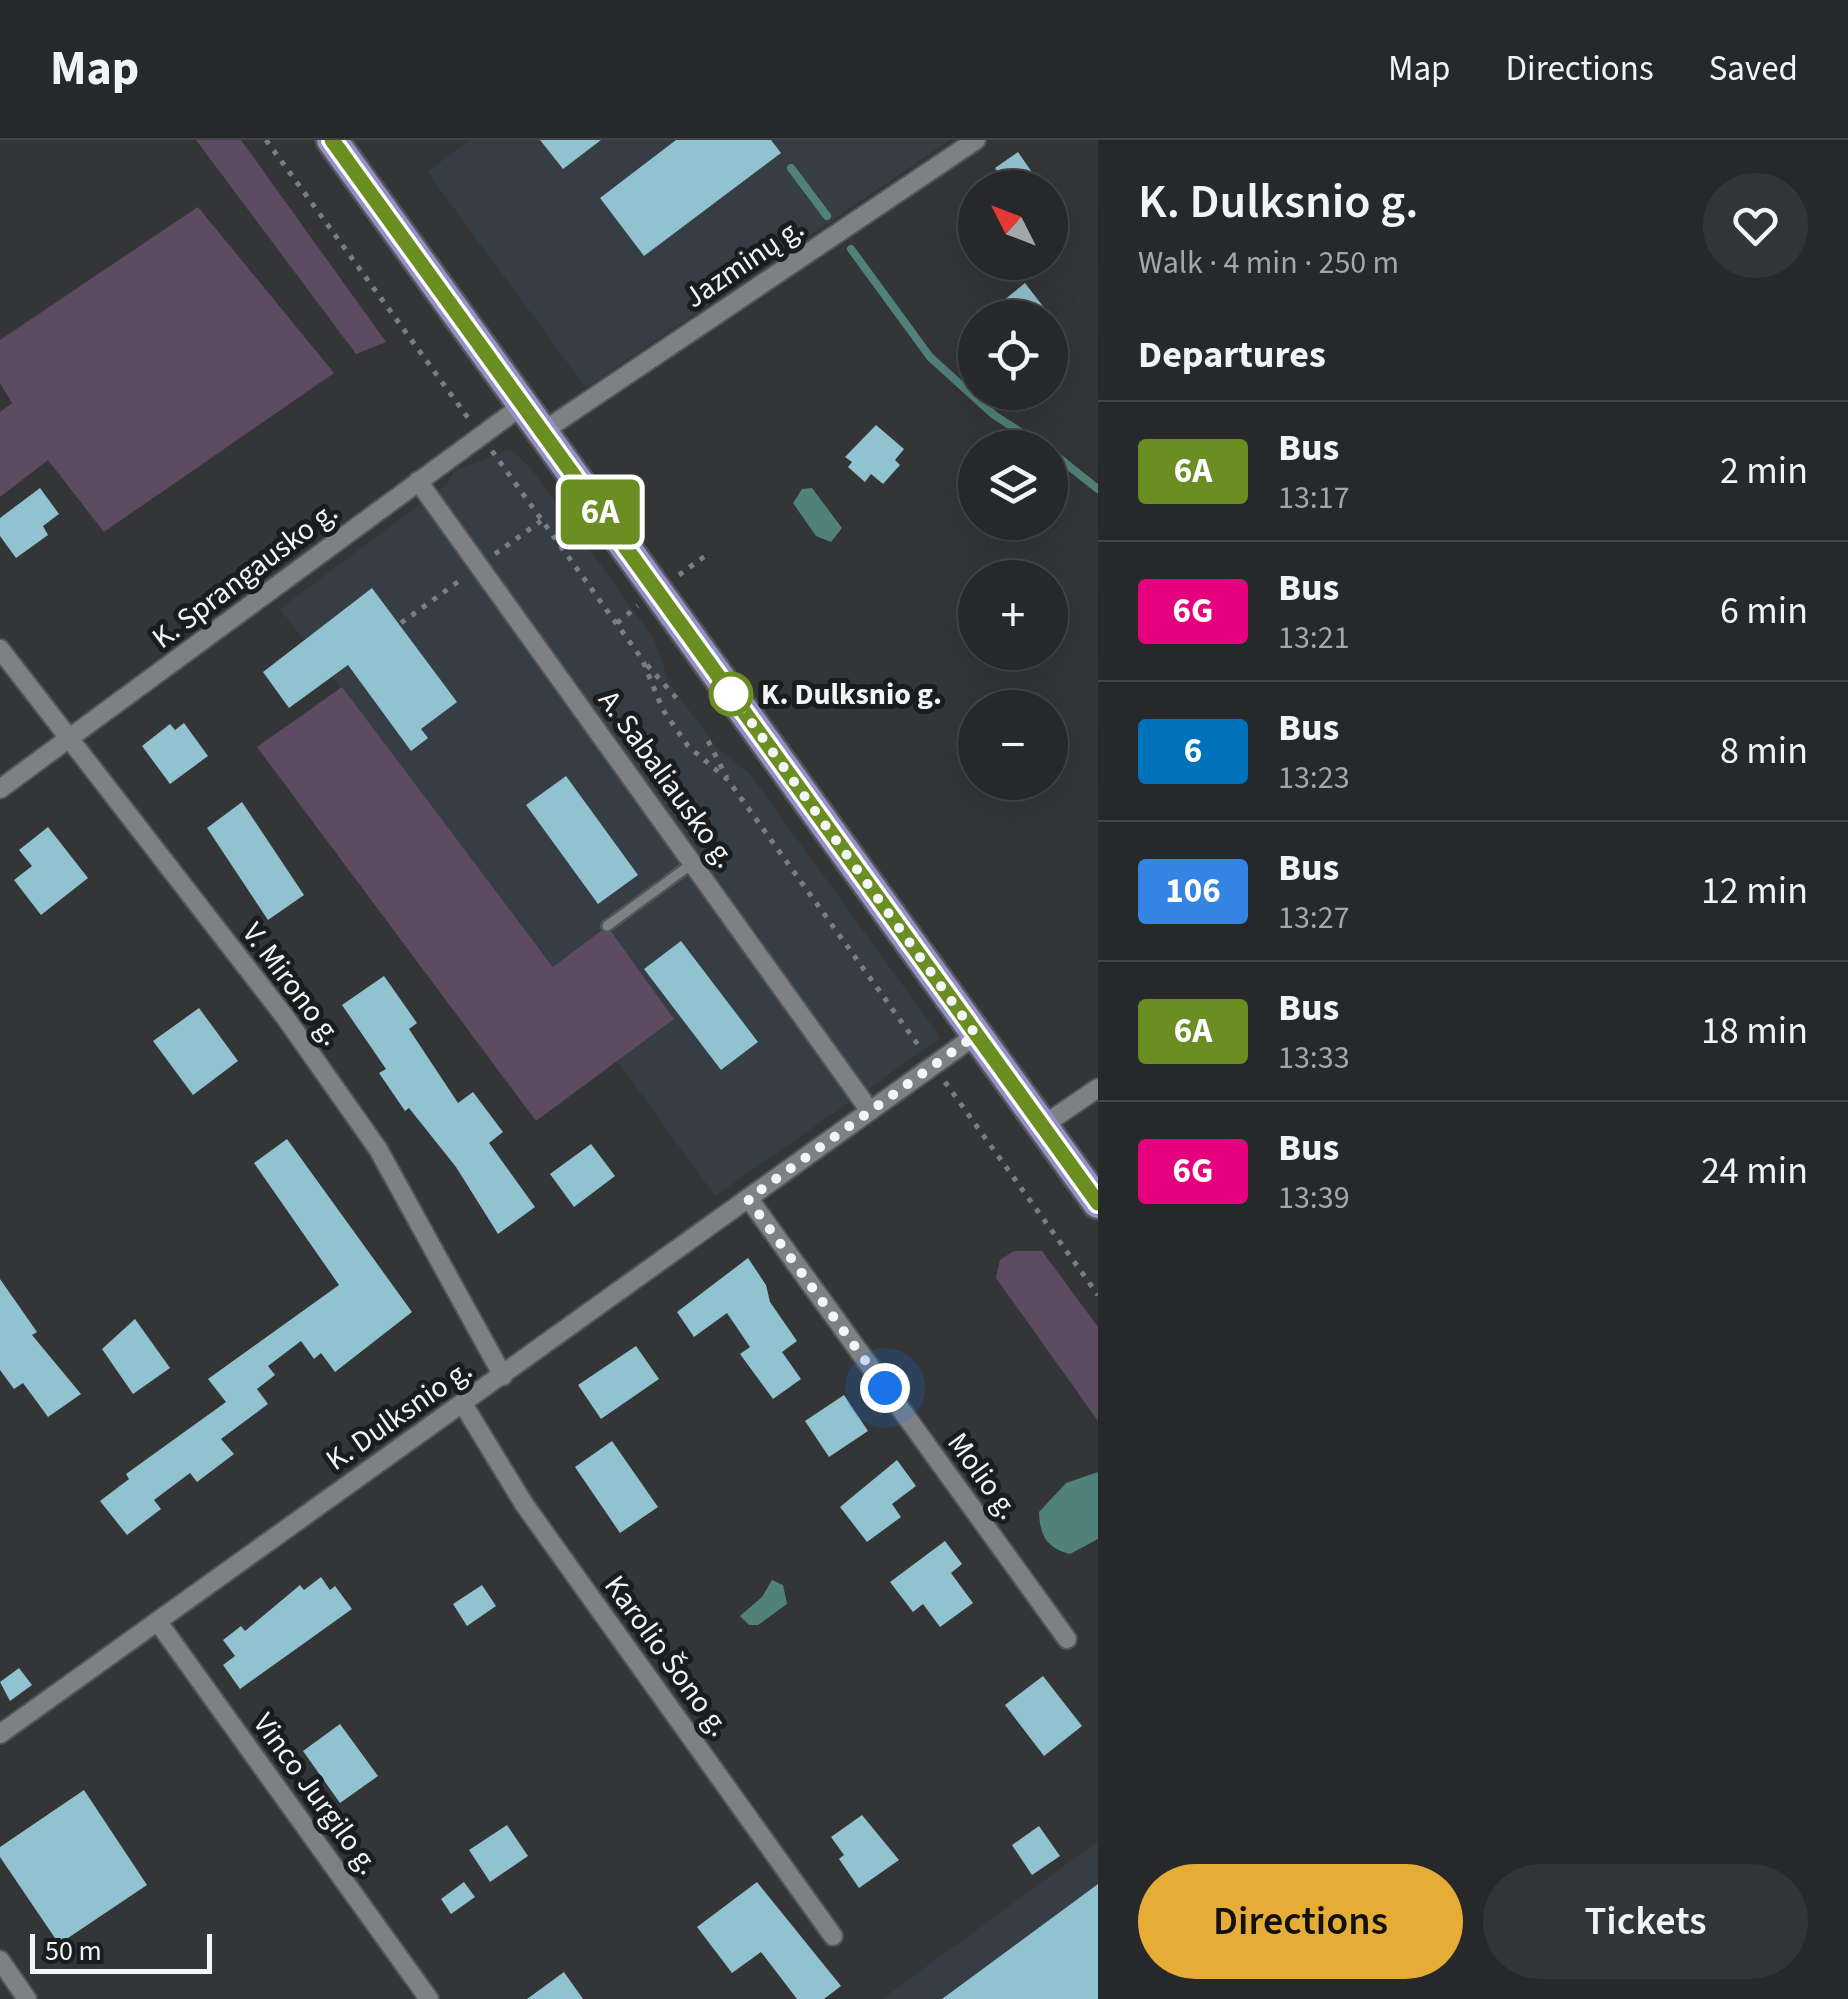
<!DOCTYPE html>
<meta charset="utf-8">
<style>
:root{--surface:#262829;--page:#323435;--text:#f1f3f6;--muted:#a4a6a8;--line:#424446;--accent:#e5ad36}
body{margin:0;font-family:"Source Sans 3",sans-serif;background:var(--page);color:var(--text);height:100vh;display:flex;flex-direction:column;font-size:38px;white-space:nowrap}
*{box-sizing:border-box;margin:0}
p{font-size:32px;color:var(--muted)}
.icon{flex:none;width:55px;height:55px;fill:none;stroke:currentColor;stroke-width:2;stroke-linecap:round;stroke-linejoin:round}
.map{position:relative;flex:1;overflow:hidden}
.panel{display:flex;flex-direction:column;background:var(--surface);width:750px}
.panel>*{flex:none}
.badge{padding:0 20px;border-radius:8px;font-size:35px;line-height:65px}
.needle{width:65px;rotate:312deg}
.fabs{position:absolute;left:958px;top:30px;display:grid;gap:20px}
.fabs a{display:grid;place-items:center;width:110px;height:110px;border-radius:50%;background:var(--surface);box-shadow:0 10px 40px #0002,0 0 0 2px var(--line);font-size:50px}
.scale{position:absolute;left:30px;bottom:25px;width:182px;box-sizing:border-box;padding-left:10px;border:5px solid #f4f5f6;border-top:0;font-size:28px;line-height:35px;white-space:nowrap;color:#f4f5f6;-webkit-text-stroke:8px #1b1c1d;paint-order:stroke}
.you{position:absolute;width:50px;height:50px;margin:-25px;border:8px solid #fff;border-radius:50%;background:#1a73e8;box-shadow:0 0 0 15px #1a73e833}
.map>.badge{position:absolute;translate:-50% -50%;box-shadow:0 0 0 5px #fff}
h2{padding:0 40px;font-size:38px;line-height:90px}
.round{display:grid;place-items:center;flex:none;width:105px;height:105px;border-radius:52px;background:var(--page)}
.headline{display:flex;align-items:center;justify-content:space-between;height:170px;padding:0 40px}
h1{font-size:48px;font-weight:600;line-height:75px}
.cta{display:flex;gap:20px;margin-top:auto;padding:20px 40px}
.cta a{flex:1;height:115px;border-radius:60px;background:var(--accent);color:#111;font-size:40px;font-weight:600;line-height:115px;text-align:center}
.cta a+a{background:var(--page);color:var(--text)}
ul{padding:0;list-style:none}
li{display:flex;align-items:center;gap:30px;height:140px;padding:0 40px;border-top:2px solid var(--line)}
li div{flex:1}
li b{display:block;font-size:38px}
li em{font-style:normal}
li .badge{min-width:110px;font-weight:700;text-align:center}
header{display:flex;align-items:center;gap:60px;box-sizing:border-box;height:140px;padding:0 50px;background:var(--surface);border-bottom:2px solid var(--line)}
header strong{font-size:48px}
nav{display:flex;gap:55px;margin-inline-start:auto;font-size:35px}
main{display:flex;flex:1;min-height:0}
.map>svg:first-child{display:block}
.built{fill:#363d44}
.green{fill:#5d4b61}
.water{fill:#50817a}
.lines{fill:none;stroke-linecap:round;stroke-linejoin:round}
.stream{stroke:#50817a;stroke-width:8}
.building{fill:#91c2d0}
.service-casing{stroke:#535456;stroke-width:14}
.minor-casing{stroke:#535456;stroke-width:22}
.primary-casing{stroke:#535456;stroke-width:35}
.path{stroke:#7b7d7e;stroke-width:5;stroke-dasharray:5 8;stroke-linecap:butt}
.service{stroke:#7e8083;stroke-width:9}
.minor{stroke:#7e8083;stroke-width:18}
.primary{stroke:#9290c6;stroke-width:30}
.line-casing{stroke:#fff;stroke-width:22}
.line{stroke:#6b8e23;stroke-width:15}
.walk{stroke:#f4f5f6;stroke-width:10;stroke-dasharray:0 18}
.stop-dot{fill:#fff;stroke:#6b8e23;stroke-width:5}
.labels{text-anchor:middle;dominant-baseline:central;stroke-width:10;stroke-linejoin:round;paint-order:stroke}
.street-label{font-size:30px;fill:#f4f5f6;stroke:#1b1c1d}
.stop-label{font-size:30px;font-weight:bold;fill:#f4f5f6;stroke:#1b1c1d;text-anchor:start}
</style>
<header>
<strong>Map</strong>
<nav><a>Map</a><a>Directions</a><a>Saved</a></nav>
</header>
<main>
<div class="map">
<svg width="1098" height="1859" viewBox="0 0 1098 1859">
<rect width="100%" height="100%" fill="#333537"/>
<path class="built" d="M469 0H950L586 248 427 32Z
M510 309 530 327 654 499 670 544 717 608 750 634 941 898 715 1056 617 921 674 879 606 786 554 827 280 469 447 344 454 331Z
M1098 1701V1859H882Z"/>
<path class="green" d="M196 0H241L386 202 356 214Z
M198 67 334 233 104 392 48 320 0 357V272L12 263 0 243V200Z
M342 547 553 827 607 786 674 879 536 981 257 607Z
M1014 1111H1042L1098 1187V1281L996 1138 1000 1120Z"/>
<path class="water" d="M812 348 842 388 831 402 816 396 793 363 802 349Z
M1098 1332V1399L1070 1414C1046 1408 1040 1395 1039 1372L1066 1343Z
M772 1440 783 1445 787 1464 758 1485H749L740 1476 762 1457Z"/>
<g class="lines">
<path class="stream" d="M791 28 827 76
M851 109 930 217 994 275 1045 308
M1050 311 1098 349"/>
</g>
<path class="building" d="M540 0H601L563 29Z
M676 0H771L781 13 644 116 600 58Z
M1018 12 1043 48H1008L995 28Z
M1025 143 1052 178H982Z
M876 285 904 309 895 320 900 325 883 344 871 334 865 342 848 327 852 322 845 317Z
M40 348 59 374 43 386 48 395 16 418 0 396V378Z
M372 448 457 562 421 589 428 598 411 611 348 525 289 568 263 532Z
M184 583 208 616 170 644 142 606 170 584 175 590Z
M566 636 638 735 598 764 526 665Z
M242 662 304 755 268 780 207 688Z
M48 687 88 738 41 775 14 740 32 726 19 710Z
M681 801 758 902 721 930 644 829Z
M384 836 417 883 409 889 458 963 473 952 503 992 489 1003 535 1067 498 1094 456 1027 409 968 405 971 379 933 386 929 342 865Z
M199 868 238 921 193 955 153 901Z
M287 999 412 1172 335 1232 321 1213 314 1219 301 1201 268 1226 275 1235 257 1249 268 1264 221 1299 234 1314 197 1342 190 1333 154 1360 161 1369 127 1395 100 1361 129 1339 126 1334 226 1262 208 1239 339 1145 254 1023Z
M591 1004 615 1036 574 1067 550 1034Z
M748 1118 766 1145 770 1162 797 1201 782 1212 801 1239 773 1259 740 1214 750 1207 727 1173 694 1197 677 1172Z
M0 1139 37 1192 32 1195 81 1254 48 1277 23 1243 14 1249 0 1230Z
M135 1179 170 1228 133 1254 102 1209Z
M636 1206 659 1239 601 1279 578 1245Z
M844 1255 868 1291 829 1317 805 1281Z
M612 1301 658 1367 620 1393 575 1327Z
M897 1320 916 1346 892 1364 901 1377 867 1402 840 1367Z
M945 1401 962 1424 951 1433 973 1463 940 1487 923 1464 913 1472 890 1442Z
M321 1437 330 1450 335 1446 352 1469 240 1549 223 1525 235 1516 223 1500 241 1486 245 1491 300 1445 304 1450Z
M482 1445 496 1466 467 1486 453 1464Z
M19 1528 32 1545 10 1561 0 1542Z
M1043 1536 1082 1586 1044 1616 1005 1565Z
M340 1584 378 1636 340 1663 303 1611Z
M84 1650 147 1745 59 1804 0 1717V1707Z
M862 1675 899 1720 859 1748 839 1719 844 1715 831 1697Z
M507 1685 528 1716 490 1742 469 1710Z
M1039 1686 1060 1716 1032 1735 1012 1705Z
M464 1742 475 1757 451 1774 441 1759Z
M757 1742 841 1846 824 1859H797L761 1812 732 1833 697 1787Z
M1098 1744V1859H942Z
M564 1832 583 1859H527Z"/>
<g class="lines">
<defs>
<path id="service" d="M607 786 693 723"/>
<path id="minor" d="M542 292 976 0
M418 341 870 971
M0 509 285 877 378 1009 503 1236
M0 649 523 265
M1042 986 1098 948
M749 1059 1067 1499
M463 1264 524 1364 833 1796
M158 1482 429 1859
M0 1594 976 895
M0 1820 27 1859"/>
<path id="primary" d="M332 0 1098 1063"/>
</defs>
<use href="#service" class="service-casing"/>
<use href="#minor" class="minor-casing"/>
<use href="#primary" class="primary-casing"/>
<path class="path" d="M266 0 471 282
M492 311 642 519 663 570 688 606 728 640 921 909
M495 414 541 381
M679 435 705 416
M401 483 462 439
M617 483 638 466
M647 525 679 561
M708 601 727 638
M945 942 1098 1155"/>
<use href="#service" class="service"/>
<use href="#minor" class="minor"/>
<use href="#primary" class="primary"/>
</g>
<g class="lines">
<defs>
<path id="line" d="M332 0 1098 1063"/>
</defs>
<use href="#line" class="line-casing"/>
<use href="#line" class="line"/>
<path class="walk" d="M731 554 976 895 748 1059 885 1248"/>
</g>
<circle class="stop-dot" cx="731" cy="554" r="20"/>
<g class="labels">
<g class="street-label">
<text transform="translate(744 123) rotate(-34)">Jazminų g.</text>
<text transform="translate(245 435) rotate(-37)">K. Sprangausko g.</text>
<text transform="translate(667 639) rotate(54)">A. Sabaliausko g.</text>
<text transform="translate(292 844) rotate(53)">V. Mirono g.</text>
<text transform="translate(399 1275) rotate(-35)">K. Dulksnio g.</text>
<text transform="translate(983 1336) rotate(54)">Molio g.</text>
<text transform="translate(667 1516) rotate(54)">Karolio Šono g.</text>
<text transform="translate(316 1654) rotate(54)">Vinco Jurgilo g.</text>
</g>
<g class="stop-label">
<text x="761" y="554">K. Dulksnio g.</text>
</g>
</g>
</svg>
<div class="fabs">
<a><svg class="needle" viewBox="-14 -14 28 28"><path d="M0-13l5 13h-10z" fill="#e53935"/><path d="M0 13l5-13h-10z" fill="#a4a6a8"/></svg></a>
<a><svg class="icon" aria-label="locate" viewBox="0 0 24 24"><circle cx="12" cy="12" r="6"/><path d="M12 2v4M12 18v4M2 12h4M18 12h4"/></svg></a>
<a><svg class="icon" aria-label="layers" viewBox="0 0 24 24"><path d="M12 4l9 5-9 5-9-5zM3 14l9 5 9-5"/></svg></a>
<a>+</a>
<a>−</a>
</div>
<div class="scale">50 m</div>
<div class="you" style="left:885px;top:1248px"></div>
<b class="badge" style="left:600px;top:372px;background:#6b8e23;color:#fff">6A</b>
</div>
<section class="panel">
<div class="headline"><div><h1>K. Dulksnio g.</h1><p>Walk · 4 min · 250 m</p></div><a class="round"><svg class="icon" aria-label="heart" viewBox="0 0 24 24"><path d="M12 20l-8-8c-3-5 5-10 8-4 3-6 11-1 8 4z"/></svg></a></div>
<h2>Departures</h2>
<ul>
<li><span class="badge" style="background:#6b8e23;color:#fff">6A</span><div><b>Bus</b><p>13:17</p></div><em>2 min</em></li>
<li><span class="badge" style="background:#e6007e;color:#fff">6G</span><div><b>Bus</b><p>13:21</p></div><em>6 min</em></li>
<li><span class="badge" style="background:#0072bc;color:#fff">6</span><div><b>Bus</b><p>13:23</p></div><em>8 min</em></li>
<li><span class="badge" style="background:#3584e4;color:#fff">106</span><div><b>Bus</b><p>13:27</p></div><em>12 min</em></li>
<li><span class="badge" style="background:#6b8e23;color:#fff">6A</span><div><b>Bus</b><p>13:33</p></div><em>18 min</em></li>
<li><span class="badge" style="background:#e6007e;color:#fff">6G</span><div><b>Bus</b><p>13:39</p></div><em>24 min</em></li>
</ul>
<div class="cta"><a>Directions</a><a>Tickets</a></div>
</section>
</main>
